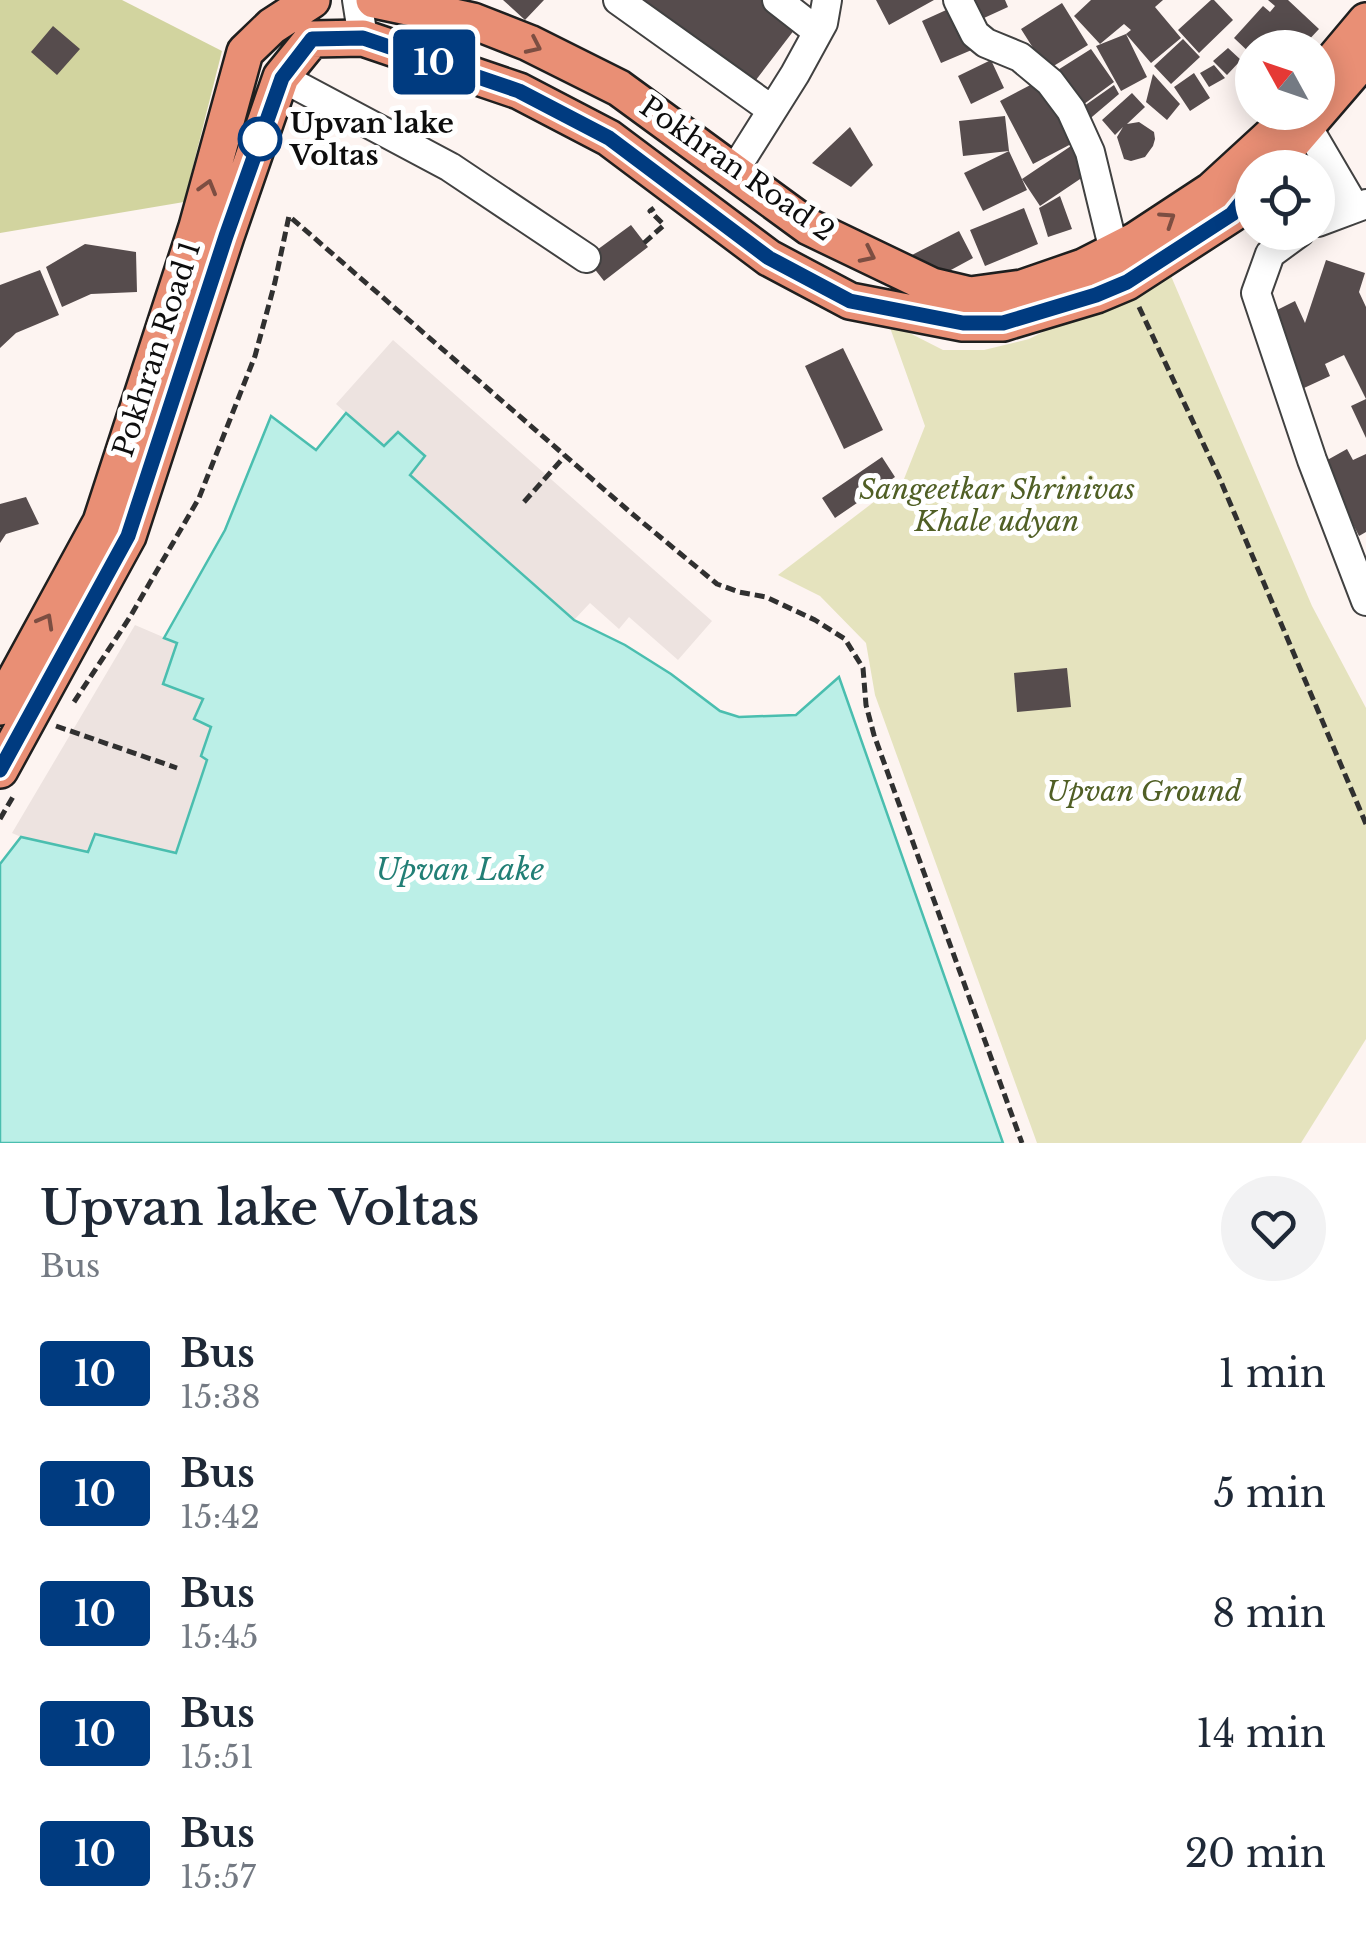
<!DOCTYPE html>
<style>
:root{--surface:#fff;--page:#f2f2f3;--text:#1f2937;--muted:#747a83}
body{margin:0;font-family:"Libre Baskerville",serif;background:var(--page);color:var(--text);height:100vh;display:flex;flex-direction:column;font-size:38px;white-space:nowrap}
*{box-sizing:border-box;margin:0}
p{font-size:32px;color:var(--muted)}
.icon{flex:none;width:55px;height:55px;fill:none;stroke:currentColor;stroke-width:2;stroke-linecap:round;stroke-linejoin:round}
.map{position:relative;height:1143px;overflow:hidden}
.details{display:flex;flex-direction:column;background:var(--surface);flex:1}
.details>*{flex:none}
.badge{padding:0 20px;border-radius:8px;font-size:35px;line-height:65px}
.needle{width:65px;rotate:310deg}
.buttons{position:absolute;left:1235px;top:30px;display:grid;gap:20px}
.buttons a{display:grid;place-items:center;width:100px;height:100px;border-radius:50%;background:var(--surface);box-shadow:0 5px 25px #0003;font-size:50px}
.map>.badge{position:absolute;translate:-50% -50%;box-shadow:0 0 0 5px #fff}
.round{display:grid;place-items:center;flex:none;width:105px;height:105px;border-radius:52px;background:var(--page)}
.overview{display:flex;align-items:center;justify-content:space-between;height:170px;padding:0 40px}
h1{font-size:48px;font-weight:600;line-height:75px}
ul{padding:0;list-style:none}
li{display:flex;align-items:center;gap:30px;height:120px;padding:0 40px}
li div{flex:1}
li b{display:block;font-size:38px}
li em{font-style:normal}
li .badge{min-width:110px;font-weight:700;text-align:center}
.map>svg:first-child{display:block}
.green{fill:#e5e3be}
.forest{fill:#d2d49f}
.plaza{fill:#ede3e0}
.water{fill:#bbefe7;stroke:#4abeaf;stroke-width:2.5}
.building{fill:#564c4d}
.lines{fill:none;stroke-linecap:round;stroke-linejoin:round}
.minor-casing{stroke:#414141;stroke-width:32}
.major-casing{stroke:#1f1f1f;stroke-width:40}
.path{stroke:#303030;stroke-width:5;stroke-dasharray:10 5;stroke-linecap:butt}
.minor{stroke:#fff;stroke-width:28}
.major{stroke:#e98f75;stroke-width:35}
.oneway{stroke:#7c4e42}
.line-casing{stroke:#fff;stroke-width:22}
.line{stroke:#003b80;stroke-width:15}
.stop-dot{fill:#fff;stroke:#003b80;stroke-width:5}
.labels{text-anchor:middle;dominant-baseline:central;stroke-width:10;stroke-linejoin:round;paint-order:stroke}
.stop-label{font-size:28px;font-weight:bold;fill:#0e0e0e;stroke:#fff;text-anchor:start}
.street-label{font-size:28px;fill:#0e0e0e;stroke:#fff}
.park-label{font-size:28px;font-style:italic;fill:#505f25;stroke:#fff}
.water-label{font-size:30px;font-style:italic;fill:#227f76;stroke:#fff}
</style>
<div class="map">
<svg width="1366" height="1143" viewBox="0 0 1366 1143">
<rect width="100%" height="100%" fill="#fdf4f1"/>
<path class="green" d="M1168 269 1312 606 1366 708V1039L1301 1143H1037L875 695 866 643 820 596 778 575 904 479 925 426 888 322 943 350H984L1029 339Z"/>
<path class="forest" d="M0 0H122L222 51 184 202 0 233Z"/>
<path class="plaza" d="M393 340 712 621 678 660 629 617 619 629 590 603 574 620 409 474 425 456 384 447 336 404Z
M135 625 177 643 204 699 211 726 201 755 207 760 176 854 95 834 88 852 21 837 12 833Z"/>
<path class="water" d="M346 413 384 446 398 432 425 456 410 475 574 620 625 645 671 674 720 711 739 717 796 715 839 677 1003 1143H0V864L21 837 88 852 95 834 176 853 207 760 201 756 211 727 194 719 203 699 163 684 177 643 164 638 225 530 271 416 316 450Z"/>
<path class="building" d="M503 0H544L525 20Z
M635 0H765L798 25 749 89Z
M876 0H934L889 25Z
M962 0H1005L1008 7 973 23Z
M1091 0H1163L1155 7 1181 38 1151 63 1126 34 1131 30 1124 24 1100 44 1074 16Z
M1211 0H1214L1233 20 1199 53 1178 30Z
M1268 0H1288L1319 29 1305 44 1300 39 1293 48H1252V55L1234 38 1263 6 1270 12 1275 6Z
M1062 3 1088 45 1047 70 1021 29Z
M955 6 974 49 941 63 922 21Z
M53 26 80 49 57 75 31 52Z
M1126 34 1147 77 1121 91 1096 46Z
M1183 39 1200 57 1171 84 1154 66Z
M1228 48 1241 60 1227 75 1213 61Z
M1091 49 1114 82 1080 107 1053 73Z
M991 60 1004 88 971 104 958 76Z
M1214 65 1225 78 1209 87 1200 73Z
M1194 73 1210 98 1190 111 1174 87Z
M1153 74 1180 104 1167 120 1146 102Z
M1040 80 1073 143 1033 164 1000 101Z
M1114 85 1119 94 1086 122 1077 111Z
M1132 93 1145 107 1127 124 1139 122 1154 132 1155 139 1153 146 1145 157 1131 161 1124 159 1117 137 1123 127 1115 135 1102 120Z
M1005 116 1009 151 963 156 959 121Z
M850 127 873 165 851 187 812 163Z
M1071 146 1089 173 1040 206 1022 179Z
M1009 151 1027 190 983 211 964 173Z
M1060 196 1072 229 1048 237 1039 208Z
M1024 208 1038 244 985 266 970 230Z
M631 225 648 247 604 281 586 258Z
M959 231 973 258 938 277 908 257Z
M85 244 136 252 137 292 91 294 62 307 46 267Z
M1326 260 1365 273 1359 292 1366 307V399L1344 355 1325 364 1330 376 1304 388 1269 314 1295 301 1305 323Z
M40 270 59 315 16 333 0 348V285Z
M843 348 883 430 844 449 805 366Z
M1366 399V438L1351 406Z
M1347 449 1353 460 1366 454V532L1359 536 1322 463Z
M882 457 895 477 835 518 822 498Z
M26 497 39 524 6 534 0 543V504Z
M1067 668 1071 707 1017 712 1014 673Z"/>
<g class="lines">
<defs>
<path id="minor" d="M357 0 363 38
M618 0 772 110
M777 0 818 32
M958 0 975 34 986 43 1020 57 1050 82 1071 110 1090 152 1114 251
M281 77 450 167 586 258
M1307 126 1355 208
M734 171 795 74 818 32 823 23 827 0
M1318 222 1366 204
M1300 232 1270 254 1256 293 1312 460 1366 601"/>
<path id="major" d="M374 0 473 21 529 43 619 88 809 227 932 286 970 295 1022 288 1083 267 1136 240 1212 190 1273 134 1291 112
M1324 71 1366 21
M1285 151 1366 57
M0 707 101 522 197 227 245 52 272 26 312 0
M0 770 128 536 226 236 281 77 312 39 363 38 519 91 609 138 769 258 850 301 963 323H1003L1096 295 1127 282 1232 214 1252 189"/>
</defs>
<use href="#minor" class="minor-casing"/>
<use href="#major" class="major-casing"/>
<path class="path" d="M644 243 664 225 650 211 654 208
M1139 307 1219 477 1366 824
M524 502 565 456
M74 702 130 617 199 498 255 356 275 282 289 216 630 512 717 584 739 592 766 597 815 620 845 639 863 668 866 705 874 735 1022 1143
M56 726 177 768
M0 819 14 795"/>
<use href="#minor" class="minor"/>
<use href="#major" class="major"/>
</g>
<defs><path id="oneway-chevron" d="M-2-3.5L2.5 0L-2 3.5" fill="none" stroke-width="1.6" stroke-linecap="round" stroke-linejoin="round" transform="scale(2.5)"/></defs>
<g class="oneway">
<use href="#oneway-chevron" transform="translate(534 46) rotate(25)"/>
<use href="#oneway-chevron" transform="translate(208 187) rotate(-74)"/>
<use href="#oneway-chevron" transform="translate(1168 219) rotate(-33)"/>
<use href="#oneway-chevron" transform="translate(868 255) rotate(26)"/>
<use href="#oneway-chevron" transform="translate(46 621) rotate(-61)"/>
</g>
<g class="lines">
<defs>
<path id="line" d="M0 770 128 536 226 236 282 78 312 39 363 38 519 91 609 138 769 258 850 301 963 323H1003L1096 295 1127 282 1232 214 1252 189"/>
</defs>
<use href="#line" class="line-casing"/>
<use href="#line" class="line"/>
</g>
<circle class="stop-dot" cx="260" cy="139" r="20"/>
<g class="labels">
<g class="stop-label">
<text x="290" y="123">Upvan lake<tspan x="290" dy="32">Voltas</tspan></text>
</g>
<g class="street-label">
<text transform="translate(737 169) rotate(35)">Pokhran Road 2</text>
<text transform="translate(157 349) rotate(-72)">Pokhran Road 1</text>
</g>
<g class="park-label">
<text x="997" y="489">Sangeetkar Shrinivas<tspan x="997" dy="32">Khale udyan</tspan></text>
<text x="1144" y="791">Upvan Ground</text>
</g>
<g class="water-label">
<text x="460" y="869">Upvan Lake</text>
</g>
</g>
</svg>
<div class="buttons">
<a><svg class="needle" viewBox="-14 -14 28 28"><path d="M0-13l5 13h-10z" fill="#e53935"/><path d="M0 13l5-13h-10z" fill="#747a83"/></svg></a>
<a><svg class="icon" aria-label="locate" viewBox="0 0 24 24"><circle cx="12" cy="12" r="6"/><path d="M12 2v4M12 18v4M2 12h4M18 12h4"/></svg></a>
</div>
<b class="badge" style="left:434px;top:62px;background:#003b80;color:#fff">10</b>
</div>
<section class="details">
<div class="overview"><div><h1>Upvan lake Voltas</h1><p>Bus</p></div><a class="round"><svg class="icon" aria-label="heart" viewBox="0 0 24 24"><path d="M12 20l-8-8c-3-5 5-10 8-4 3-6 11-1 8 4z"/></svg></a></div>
<ul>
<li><span class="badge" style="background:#003b80;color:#fff">10</span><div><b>Bus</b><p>15:38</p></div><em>1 min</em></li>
<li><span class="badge" style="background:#003b80;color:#fff">10</span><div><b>Bus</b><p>15:42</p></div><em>5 min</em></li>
<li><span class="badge" style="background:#003b80;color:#fff">10</span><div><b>Bus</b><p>15:45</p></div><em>8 min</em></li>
<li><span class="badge" style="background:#003b80;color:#fff">10</span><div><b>Bus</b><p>15:51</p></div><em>14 min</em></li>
<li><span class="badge" style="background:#003b80;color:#fff">10</span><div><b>Bus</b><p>15:57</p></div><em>20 min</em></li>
</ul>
</section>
